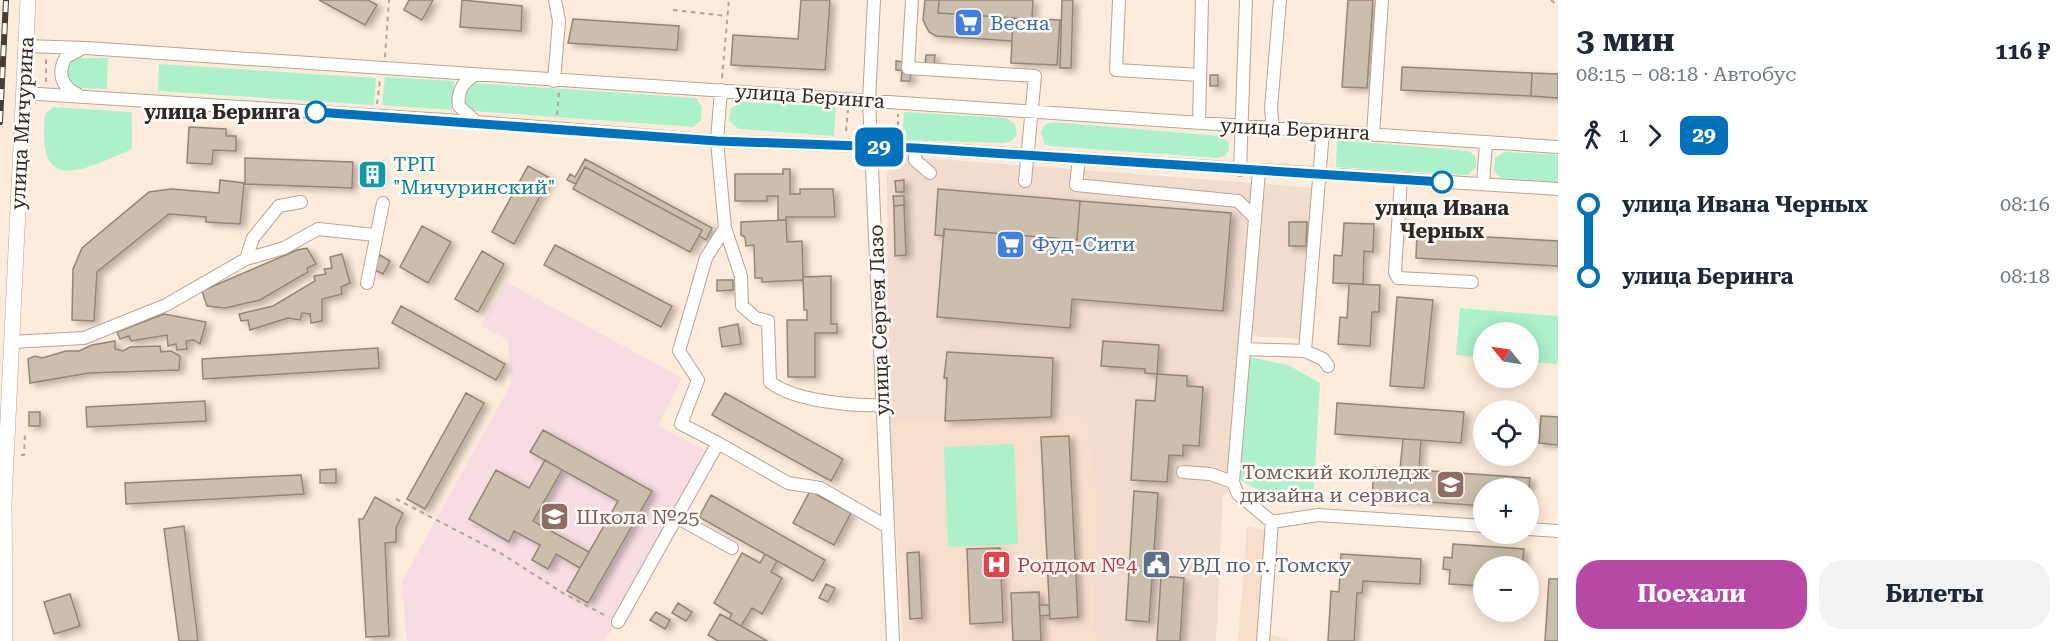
<!DOCTYPE html>
<html lang="ru">
<meta charset="utf-8">
<style>
:root{--surface:#fff;--page:#f2f2f3;--text:#1f2937;--muted:#747a83;--accent:#b848a5}
body{margin:0;font-family:"Roboto Serif",serif;background:var(--page);color:var(--text);height:100vh;display:flex;flex-direction:column;font-size:22px;white-space:nowrap}
*{box-sizing:border-box;margin:0}
p{font-size:20px;color:var(--muted)}
.icon{flex:none;width:33px;height:33px;fill:none;stroke:currentColor;stroke-width:2;stroke-linecap:round;stroke-linejoin:round}
.map{position:relative;flex:1;overflow:hidden}
.drawer{display:flex;flex-direction:column;background:var(--surface);width:510px}
.drawer>*{flex:none}
.badge{padding:0 12px;border-radius:9px;font-size:21px;line-height:39px}
.needle{width:39px;rotate:300deg}
.controls{position:absolute;left:1473px;top:322px;display:grid;gap:12px}
.controls a{display:grid;place-items:center;width:66px;height:66px;border-radius:50%;background:var(--surface);box-shadow:0 3px 15px #0003;font-size:30px}
.map>.badge{position:absolute;translate:-50% -50%;box-shadow:0 0 0 3px #fff}
.legs{display:flex;align-items:center;gap:9px;height:66px;padding:0 18px;font-size:20px}
.legs p{margin-inline-start:auto}
.summary{display:flex;align-items:center;justify-content:space-between;height:102px;padding:0 18px}
h1{font-size:33px;font-weight:700;line-height:45px}
.primary-button{display:flex;gap:12px;margin-top:auto;padding:12px 18px}
.primary-button a{flex:1;height:69px;border-radius:24px;background:var(--accent);color:#fff;font-size:24px;font-weight:700;line-height:69px;text-align:center}
.primary-button a+a{background:var(--page);color:var(--text)}
ul{padding:0 18px;list-style:none}
li{display:flex;align-items:center;gap:21px;height:72px;font-size:22px}
li i{display:grid;place-items:center;width:9px;height:100%;margin:0 8px;background:currentColor}
li i::after{content:'';width:15px;height:15px;margin:-8px;border:4px solid;border-radius:50%;background:var(--surface)}
li p{margin-inline-start:auto}
li:first-child i{background:linear-gradient(#0000 50%,currentColor 0)}
li:last-child i{background:linear-gradient(currentColor 50%,#0000 0)}
main{display:flex;flex:1;min-height:0}
.map>svg:first-child{display:block}
.commercial{fill:#f1dcce}
.built{fill:#f7deca}
.education{fill:#f7dde3}
.green{fill:#acf0cc}
.building{fill:#cbbeac;stroke:#928674;stroke-width:1.5;filter:url(#shadow)}
.lines{fill:none;stroke-linecap:round;stroke-linejoin:round}
.minor-casing{stroke:#b6a495;stroke-width:14}
.major-casing{stroke:#b6a495;stroke-width:16}
.path{stroke:#b2a498;stroke-width:2;stroke-dasharray:4.5 4.5;stroke-linecap:butt}
.minor{stroke:#fff;stroke-width:12}
.major{stroke:#fff;stroke-width:15}
.rail-casing{stroke:#463e37;stroke-width:6}
.rail{stroke:#fffbf8;stroke-width:4;stroke-dasharray:11;stroke-linecap:butt}
.line-1-casing{stroke:#fff;stroke-width:14}
.line-1{stroke:#0072bc;stroke-width:9}
.stop-1-dot{fill:#fff;stroke:#0072bc;stroke-width:3}
.labels{text-anchor:middle;dominant-baseline:central;stroke-width:5;stroke-linejoin:round;paint-order:stroke}
.shop-label{font-size:20px;fill:#366cbe;stroke:#fffbf8;text-anchor:start}
.street-label{font-size:20px;fill:#302923;stroke:#fffbf8}
.stop-label{font-size:20px;font-weight:bold;fill:#302923;stroke:#fffbf8;text-anchor:end}
.culture-label{font-size:20px;fill:#0d838f;stroke:#fffbf8;text-anchor:start}
.education-label{font-size:20px;fill:#785e54;stroke:#fffbf8;text-anchor:end}
.health-label{font-size:20px;fill:#be3a42;stroke:#fffbf8;text-anchor:start}
.service-label{font-size:20px;fill:#4e5e75;stroke:#fffbf8;text-anchor:start}
</style>
<main>
<div class="map">
<svg width="1558" height="641" viewBox="0 0 1558 641">
<defs>
<filter id="shadow"><feDropShadow dx="5" dy="3" stdDeviation="3" flood-color="#0004"/></filter>
</defs>
<rect width="100%" height="100%" fill="#fdebdb"/>
<path class="commercial" d="M899 156 1316 188 1305 339 1251 336 1236 483 1223 496 1216 641H1101L1093 632 1096 498 1086 417 889 421 887 174Z"/>
<path class="built" d="M1087 416 1096 498 1093 632 1101 641H903L889 421Z
M1247 526 1276 532 1270 635 1289 639V641H1238Z"/>
<path class="education" d="M506 282 682 378 658 426 709 452 605 641H407L402 581 511 384 508 340 481 326Z"/>
<path class="green" d="M75 58H108L107 89 78 88 67 81 66 68Z
M159 64 376 78 374 105 158 91Z
M385 77 454 81 452 110 382 105Z
M474 83 696 98 702 107 701 120 693 127 473 111 465 103 466 90Z
M742 102 836 107 834 136 739 129 729 121 731 108Z
M53 107 132 112V149C81 171 36 196 45 114Z
M904 112 1006 118 1015 124 1017 135 1011 141 1003 143 902 140Z
M1052 122 1221 136 1229 142V150L1225 156 1217 158 1050 146 1044 143 1041 132 1045 125Z
M1337 140 1469 151 1476 157V167L1468 175 1336 167Z
M1504 152 1558 155V182L1501 178 1494 171 1495 158Z
M1460 308 1558 316V364L1529 362 1528 333H1484L1483 358 1456 355Z
M1250 357 1288 365 1320 383 1313 504H1284L1238 479Z
M1014 444 1018 544 948 547 944 447Z"/>
<path class="building" d="M319 0H368L377 5 365 25Z
M409 0H433L422 20 404 10Z
M462 0 522 6 521 31 460 27Z
M801 0H830L825 70 731 65 733 35 798 39Z
M925 0H939L938 13 1013 18 1012 41 936 36 929 32 923 20Z
M939 0H1033L1032 19 938 13Z
M1062 0H1073L1071 68H1060Z
M1348 0H1373L1367 88 1342 87Z
M1013 18 1060 20 1057 65 1011 63Z
M573 19 679 26 677 50 568 43Z
M926 55H935L934 65 925 64Z
M896 61 905 62V71L896 70Z
M1402 67 1532 73 1531 96 1401 90Z
M902 72H911L910 81H901Z
M1532 73 1558 74V98L1531 96Z
M1210 75H1218V86H1210Z
M189 127 226 129V136H236V151L213 150 212 164 187 163Z
M245 158 353 162 352 188 245 184Z
M585 159 712 228 706 240 699 236 702 230 585 167 576 184 567 180 570 174 575 177Z
M528 166 550 178 514 244 492 232Z
M585 167 702 230 690 252 573 189Z
M364 169H379V181H364Z
M783 169H790V194H800V189H833L835 217H786V220H778V196H767V201H735V174H783Z
M220 180 244 183 240 224 206 222V217L169 214 97 272 94 321 72 320 73 269 82 248 149 192 171 189 219 193Z
M904 180V192H896L895 181Z
M938 189 1080 201 1077 240 944 229V236L935 235Z
M893 196H904V205L894 206Z
M1080 201 1231 213 1223 311 1072 299 1070 328 937 317 944 229 1077 240Z
M904 205 906 255 895 256 894 206Z
M786 220 787 242 802 241 803 280 762 282V278H755L754 245 746 246 745 237 741 235V222Z
M1289 222H1307L1306 246H1289Z
M1344 223 1374 224 1373 252 1364 251 1363 284 1333 283 1334 255 1342 256Z
M422 226 451 242 428 283 400 267Z
M1417 233 1558 241V266L1416 258Z
M555 245 672 306 661 327 544 265Z
M307 248 316 264 307 268 308 272 260 300 225 308 207 306 202 291 297 250Z
M482 251 504 264 478 312 455 299Z
M342 254 350 283 341 287 342 294 322 299V321L311 323 310 314 302 313 300 320 288 318 250 330 248 320 241 321 239 314 273 306 315 281 314 276 326 274 324 269 332 268 330 257Z
M380 255 390 261 383 274 372 269Z
M831 276V324H837V333H815V377H788L787 320H807V310H804L803 277Z
M717 280H733V290L717 291Z
M1349 284 1380 285 1379 312H1372L1370 346 1338 344 1340 317 1347 318Z
M1397 297 1433 300 1424 388 1390 386Z
M401 306 505 364 496 380 392 323Z
M164 314 206 322 200 344 194 340 186 341 187 349 177 350 176 344 168 346 167 335 131 341 129 336 120 339 117 332Z
M738 324 741 344 722 347 719 328Z
M115 341V349L123 351 130 347 160 346 161 352 171 351 180 356 179 370 89 373 30 383 28 359 35 356 42 358 66 351H79L92 345Z
M1103 341 1159 345 1157 374 1145 373V369L1101 366Z
M378 348 379 368 203 379 202 359Z
M947 352 1053 358 1051 417 945 421 947 378H944Z
M1157 374 1187 376V386L1203 387 1199 446 1183 445V456L1169 455 1167 482 1131 480 1136 400 1155 401Z
M466 393 484 403 425 509 407 499Z
M725 393 843 459 831 481 712 415Z
M205 401 206 421 87 427 86 407Z
M1337 403 1464 412 1461 443 1335 434Z
M29 412H40V426H29Z
M1541 416 1558 417V445L1539 443Z
M543 430 652 491 588 603 567 591 618 501 530 452Z
M1069 436 1078 617 1050 619 1041 437Z
M1403 439 1421 440 1419 470 1400 469Z
M545 460 562 470 533 521 589 552 580 568 556 554 548 569 532 560 540 545 514 531 509 542 469 519 496 470 529 488Z
M1374 467 1530 478 1528 501V489H1484V506L1372 498Z
M336 469V483H320V470Z
M301 475 304 494 126 504 125 483Z
M810 491 851 513 834 545 793 523Z
M1134 491 1158 493 1149 622 1126 620Z
M711 495 825 560 813 581 699 517Z
M375 497 403 513 396 528V542L385 543 389 636 366 637 359 519H363Z
M184 526 198 641H179L164 529Z
M1453 544 1524 549 1522 567H1484V586L1449 584 1450 570 1443 569 1444 557 1452 558Z
M1000 548 1003 622 970 624 967 549Z
M919 552 922 618 910 619 907 553Z
M742 553 760 563 765 554 777 561 771 572 782 578 762 614 752 608 741 626 729 619 732 614 714 603Z
M1341 554 1421 559 1420 584 1363 581 1362 593H1357L1354 641H1328L1331 591 1339 592Z
M1161 576 1184 578 1180 641H1157Z
M1549 579H1558V641H1545Z
M826 584 835 588 828 602 819 598Z
M1039 592 1041 641H1013L1011 593Z
M70 594 80 626 54 634 44 602Z
M678 603 692 612 686 621 672 613Z
M1039 605H1049L1050 615 1040 616Z
M656 612 670 620 665 629 650 620Z
M720 614 729 619 767 641H718L708 635Z"/>
<g class="lines">
<defs>
<path id="minor" d="M874 0 869 101 893 641
M912 0 908 68 1035 76 1025 181
M1119 0 1116 70 1200 75
M25 46 86 48 1558 147
M474 75C462 84 457 92 459 106L476 122
M554 81 559 21 555 0
M721 90 717 141 725 228 741 276 742 306 756 318 768 321 770 382C794 401 851 406 882 405
M23 93 476 122 717 141 915 148 1558 189
M77 94C61 87 57 72 66 57L81 49
M1199 123 1202 0
M1273 128 1271 108 1280 0
M1323 131 1305 351 1323 359 1328 366
M1373 134 1382 0
M915 148V160L930 173
M1079 159 1076 185 1238 201 1255 218
M1240 170 1246 0
M1259 171 1233 482 1238 494 1272 522
M1401 179 1395 272 1398 278 1472 282
M1483 184 1486 143
M246 259 284 248 318 229 375 235
M367 283 383 203
M11 342 84 338 166 305 246 259 253 238 279 206 301 202
M1244 349 1305 351
M718 443 681 424 698 380 679 351 706 258 725 228
M1183 472 1210 474 1233 482
M676 517 732 548
M1272 522 1318 515 1484 526
M1528 529 1558 531
M618 622 718 443 788 483 820 488 888 527
M1263 641 1272 522"/>
<path id="major" d="M5 641 4 502 28 0"/>
</defs>
<use href="#minor" class="minor-casing"/>
<use href="#major" class="major-casing"/>
<path class="path" d="M1551 0 1558 6
M673 10 727 16
M385 57 389 0
M722 78 729 0
M46 82V58
M377 104 380 80
M557 115 559 92
M846 131 848 110
M898 135V114
M21 455H24L25 434
M396 499 502 554 563 593 608 617"/>
<use href="#minor" class="minor"/>
<use href="#major" class="major"/>
<defs>
<path id="rail" d="M0 122 6 0"/>
</defs>
<use href="#rail" class="rail-casing"/>
<use href="#rail" class="rail"/>
</g>
<g class="lines">
<defs>
<path id="line-1" d="M316 112 717 141 915 148 1442 182"/>
</defs>
<use href="#line-1" class="line-1-casing"/>
<use href="#line-1" class="line-1"/>
</g>
<defs>
<symbol id="supermarket-square" viewBox="-11 -11 22 22"><rect x="-9" y="-9" width="18" height="18" rx="4" fill="#3f7fe0" stroke="#fffbf8"/><path d="M-6-5.5h2.5l.6 2H6L4.5 2H-2.5L-4.4-4H-6ZM-1.5 3.2a1.3 1.3 0 1 0 .1 0ZM3 3.2a1.3 1.3 0 1 0 .1 0Z" fill="#fff"/></symbol>
<symbol id="building-square" viewBox="-11 -11 22 22"><rect x="-9" y="-9" width="18" height="18" rx="4" fill="#0f9aa8" stroke="#fffbf8"/><path d="M-4-6H4V6H1V3H-1V6H-4ZM-2.5-4.3h1.7v1.8h-1.7ZM.8-4.3h1.7v1.8H.8ZM-2.5-1h1.7V.8h-1.7ZM.8-1h1.7V.8H.8Z" fill="#fff"/></symbol>
<symbol id="university-square" viewBox="-11 -11 22 22"><rect x="-9" y="-9" width="18" height="18" rx="4" fill="#8d6e63" stroke="#fffbf8"/><path d="M0-5L7-2L0 1L-7-2ZM-4 1L0 2.5L4 1V4Q0 6-4 4Z" fill="#fff"/></symbol>
<symbol id="school-square" viewBox="-11 -11 22 22"><rect x="-9" y="-9" width="18" height="18" rx="4" fill="#8d6e63" stroke="#fffbf8"/><path d="M0-5L7-2L0 1L-7-2ZM-4 1L0 2.5L4 1V4Q0 6-4 4Z" fill="#fff"/></symbol>
<symbol id="hospital-square" viewBox="-11 -11 22 22"><rect x="-9" y="-9" width="18" height="18" rx="4" fill="#e0444e" stroke="#fffbf8"/><path d="M-5-5h3v3.5h4V-5h3V5h-3V1.5h-4V5h-3Z" fill="#fff"/></symbol>
<symbol id="civic-square" viewBox="-11 -11 22 22"><rect x="-9" y="-9" width="18" height="18" rx="4" fill="#5c6f8a" stroke="#fffbf8"/><path d="M-.6-6.5H3V-4.5H.6V-3L4-1V1h2V6H-6V1h2V-1L-.6-3ZM-1.2 2.5V6h2.4V2.5Z" fill="#fff"/></symbol>
</defs>
<g fill-rule="evenodd">
<use href="#supermarket-square" x="952" y="6" width="33" height="33"/>
<use href="#building-square" x="356" y="158" width="33" height="33"/>
<use href="#supermarket-square" x="994" y="228" width="33" height="33"/>
<use href="#university-square" x="1434" y="468" width="33" height="33"/>
<use href="#school-square" x="538" y="500" width="33" height="33"/>
<use href="#hospital-square" x="980" y="548" width="33" height="33"/>
<use href="#civic-square" x="1140" y="548" width="33" height="33"/>
</g>
<g class="stop-1-dot">
<circle cx="316" cy="112" r="10"/>
<circle cx="1442" cy="182" r="10"/>
</g>
<g class="labels">
<g class="shop-label">
<text x="990" y="23">Весна</text>
<text x="1032" y="244">Фуд-Сити</text>
</g>
<g class="street-label">
<text transform="translate(810 96) rotate(4)">улица Беринга</text>
<text transform="translate(22 123) rotate(-87)">улица Мичурина</text>
<text transform="translate(1295 129) rotate(3)">улица Беринга</text>
<text transform="translate(879 320) rotate(-92)">улица Сергея Лазо</text>
</g>
<g class="stop-label">
<text x="300" y="112">улица Беринга</text>
<text x="1442" y="208" text-anchor="middle">улица Ивана<tspan x="1442" dy="23">Черных</tspan></text>
</g>
<g class="culture-label">
<text x="393" y="164">ТРП<tspan x="393" dy="23">"Мичуринский"</tspan></text>
</g>
<g class="education-label">
<text x="1430" y="472">Томский колледж<tspan x="1430" dy="23">дизайна и сервиса</tspan></text>
<text x="576" y="517" text-anchor="start">Школа №25</text>
</g>
<g class="health-label">
<text x="1017" y="565">Роддом №4</text>
</g>
<g class="service-label">
<text x="1178" y="565">УВД по г. Томску</text>
</g>
</g>
</svg>
<div class="controls">
<a><svg class="needle" viewBox="-14 -14 28 28"><path d="M0-13l5 13h-10z" fill="#e53935"/><path d="M0 13l5-13h-10z" fill="#747a83"/></svg></a>
<a><svg class="icon" aria-label="locate" viewBox="0 0 24 24"><circle cx="12" cy="12" r="6"/><path d="M12 2v4M12 18v4M2 12h4M18 12h4"/></svg></a>
<a>+</a>
<a>−</a>
</div>
<b class="badge" style="left:879px;top:147px;background:#0072bc;color:#fff">29</b>
</div>
<section class="drawer">
<div class="summary"><div><h1>3 мин</h1><p>08:15 – 08:18 · Автобус</p></div><b>116 ₽</b></div>
<div class="legs"><svg class="icon" aria-label="walk" viewBox="0 0 24 24"><circle cx="13" cy="4" r="2"/><path d="M13 8l-2 6 4 7M11 14l-3 7M7 12l3-4h3l4 4"/></svg>1<svg class="icon" aria-label="forward" viewBox="0 0 24 24"><path d="M9 5l7 7-7 7"/></svg><b class="badge" style="background:#0072bc;color:#fff">29</b></div>
<ul>
<li><i style="color:#0072bc"></i><b>улица Ивана Черных</b><p>08:16</p></li>
<li><i style="color:#0072bc"></i><b>улица Беринга</b><p>08:18</p></li>
</ul>
<div class="primary-button"><a>Поехали</a><a>Билеты</a></div>
</section>
</main>
